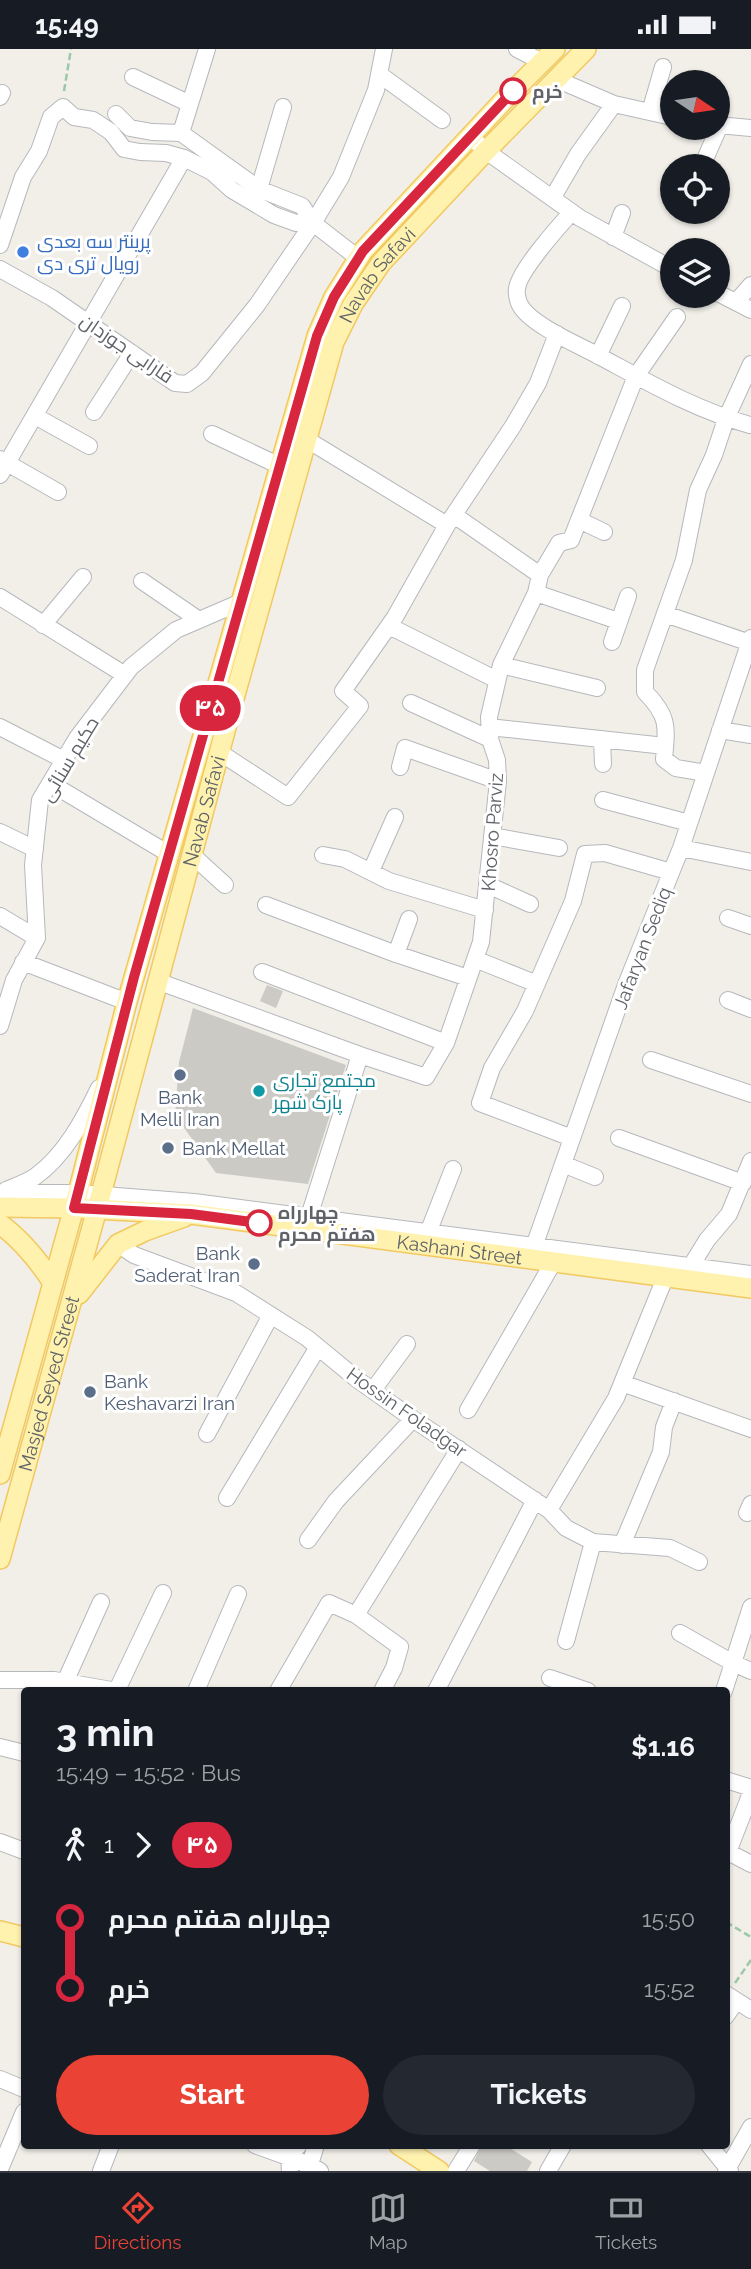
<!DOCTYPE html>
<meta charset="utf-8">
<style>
:root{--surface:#171b24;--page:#242831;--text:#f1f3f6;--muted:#9ea1a6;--line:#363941;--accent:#ea4335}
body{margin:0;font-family:Raleway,Cairo,sans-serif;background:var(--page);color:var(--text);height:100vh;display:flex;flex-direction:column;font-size:26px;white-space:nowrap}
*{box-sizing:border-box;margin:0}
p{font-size:23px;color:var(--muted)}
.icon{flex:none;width:38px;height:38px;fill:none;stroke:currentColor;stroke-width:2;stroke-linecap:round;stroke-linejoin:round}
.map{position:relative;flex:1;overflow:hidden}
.sheet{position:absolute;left:21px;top:1638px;width:709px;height:462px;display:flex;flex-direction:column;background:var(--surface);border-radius:7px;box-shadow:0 2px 5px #0004}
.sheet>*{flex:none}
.badge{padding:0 14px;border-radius:23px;font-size:24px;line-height:46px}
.needle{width:46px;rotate:103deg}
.fabs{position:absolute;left:660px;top:21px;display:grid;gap:14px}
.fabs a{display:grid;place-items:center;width:70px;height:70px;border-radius:50%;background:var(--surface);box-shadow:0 2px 5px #0004;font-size:35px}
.map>.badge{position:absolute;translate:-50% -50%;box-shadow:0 0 0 4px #fff}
.legs{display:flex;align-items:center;gap:10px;height:77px;padding:0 35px;font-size:23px}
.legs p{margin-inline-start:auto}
.overview{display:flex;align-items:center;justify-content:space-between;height:119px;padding:0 35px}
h1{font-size:38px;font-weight:700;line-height:52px}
.action{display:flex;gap:14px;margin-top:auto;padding:14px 35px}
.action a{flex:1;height:80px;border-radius:42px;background:var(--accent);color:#fff;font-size:28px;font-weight:700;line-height:80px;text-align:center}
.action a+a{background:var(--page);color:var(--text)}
ul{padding:0 35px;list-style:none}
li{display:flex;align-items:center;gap:24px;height:70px;font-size:26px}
li i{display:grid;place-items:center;width:10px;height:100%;margin:0 9px;background:currentColor}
li i::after{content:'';width:18px;height:18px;margin:-9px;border:5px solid;border-radius:50%;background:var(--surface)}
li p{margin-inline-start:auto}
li:first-child i{background:linear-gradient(#0000 50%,currentColor 0)}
li:last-child i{background:linear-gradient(currentColor 50%,#0000 0)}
.status{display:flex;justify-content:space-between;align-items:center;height:49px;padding:0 35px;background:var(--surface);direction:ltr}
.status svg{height:19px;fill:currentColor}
.tabs{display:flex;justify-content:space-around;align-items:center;height:98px;border-top:2px solid var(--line);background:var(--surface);font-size:19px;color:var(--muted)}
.tabs a{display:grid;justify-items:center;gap:4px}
.tabs .selected{color:var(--accent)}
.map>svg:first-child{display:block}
.building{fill:#cccac5}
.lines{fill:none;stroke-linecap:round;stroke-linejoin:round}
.minor-casing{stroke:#b5b8bc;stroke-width:18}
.major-casing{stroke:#f2c960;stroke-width:22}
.path{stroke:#9cc7a9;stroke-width:2.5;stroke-dasharray:7 3.5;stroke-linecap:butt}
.minor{stroke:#fff;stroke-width:16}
.major{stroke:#fff2af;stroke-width:19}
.line-1-casing{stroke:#fff;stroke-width:16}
.line-1{stroke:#d7263d;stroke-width:10}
.stop-1-dot{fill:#fff;stroke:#d7263d;stroke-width:3.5}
.shop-dot{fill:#3f7fe0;stroke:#fff;stroke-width:2.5}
.service-dot{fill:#5c6f8a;stroke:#fff;stroke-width:2.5}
.culture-dot{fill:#0f9aa8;stroke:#fff;stroke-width:2.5}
.labels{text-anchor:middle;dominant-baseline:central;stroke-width:6;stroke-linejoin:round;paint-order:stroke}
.stop-label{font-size:19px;font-weight:bold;fill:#5f6368;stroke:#fff;text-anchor:start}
.shop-label{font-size:19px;fill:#366cbe;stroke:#fff;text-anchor:start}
.street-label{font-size:19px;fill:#5f6368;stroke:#fff}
.culture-label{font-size:19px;fill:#0d838f;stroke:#fff;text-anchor:start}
.service-label{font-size:19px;fill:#4e5e75;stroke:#fff;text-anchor:start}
</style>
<div class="status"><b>15:49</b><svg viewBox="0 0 49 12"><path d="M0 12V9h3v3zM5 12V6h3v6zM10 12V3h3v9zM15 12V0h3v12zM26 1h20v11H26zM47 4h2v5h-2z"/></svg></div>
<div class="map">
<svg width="751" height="2122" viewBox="0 0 751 2122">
<rect width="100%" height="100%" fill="#f1efe8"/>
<path class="building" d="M267 936 283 942 276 959 260 952Z
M193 959 346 1016 308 1135 216 1124 175 1066 179 1013Z
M482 2096H505L532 2113 527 2122H490L474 2112Z"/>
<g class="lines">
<defs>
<path id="minor" d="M517 0 542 13
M379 25 442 71
M133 28 190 55
M556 30 614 55 672 68
M0 48 2 44
M650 63 663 18
M116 65 130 79 152 83 181 84 259 140 302 157 313 174 358 209
M718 76 751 79
M181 84 207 0
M470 87 486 102 580 169 672 220
M702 117 720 76
M259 140 283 58
M553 148 578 105 614 55
M572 163C559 177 518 223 517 240 516 243 518 253 520 256 530 275 576 295 595 305 646 332 695 361 750 376
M613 188 622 164
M0 196 23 128 39 102 51 68 63 58 74 68 93 71 111 83 124 100 140 103 166 104 184 109 212 123 232 141 274 166 296 174H313
M0 220 52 249 175 334 187 335 202 324 257 256 313 174 341 128 376 41 384 0
M718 244 751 261
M736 253 751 236
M598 307 622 257
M94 363 132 304
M35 367 89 397
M212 385 280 417
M306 390 447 476
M0 410 58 443
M0 426 184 109
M454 466 540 526
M579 471 604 483
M142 532 199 571
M536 544 618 572
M0 548 125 626
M665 565 750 594
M43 576 83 528
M389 577 497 631
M612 593 628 547
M501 616 597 639
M411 654 490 690
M0 678 64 711
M489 678 665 697
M720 681 751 686
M602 690 603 715
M219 703 288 748 360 657 343 642 395 568 447 476 513 377 538 334 557 285
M400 718 405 699 498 732
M706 724 676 719 664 710C667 678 669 667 645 643V621L684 511 698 441 714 406 726 370 751 315
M50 734 169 805
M603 751 689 774
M0 783 35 800
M492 787 559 799
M681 799 751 813
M191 805 225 836
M323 806 345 810 389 832 485 861
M371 822 395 768
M488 836 530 855
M266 856 396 905 468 929
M0 867 37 889
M728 869 751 877
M396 905 409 870
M475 910 537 935
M23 913 127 953
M262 923 446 994
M157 932 360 1006 426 1028 446 994 481 893 498 732 497 711 490 690 489 668 501 616 536 544 540 526 559 494 571 491 636 327 677 268
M728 951 751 960
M0 977 14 931 37 889 33 816 40 751 77 689 131 618 176 581 241 553
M651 1011 751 1045
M572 1089 480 1054 492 1019 525 962 573 852 585 805 605 804 671 823
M619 1089 743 1134
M563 1115 595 1128
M6 1141C16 1137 28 1133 36 1127 65 1106 84 1070 99 1039
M0 1144H78L194 1153 751 1225
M306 1177 360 1006
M424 1194 453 1120
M118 1195 134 1206 236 1244 307 1289 358 1331 413 1370 549 1461 566 1479 593 1493 670 1499 699 1513
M531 1206 627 933 681 799 751 589
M686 1225 707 1191 729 1165 751 1112
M622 1334 751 1380
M373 1341 407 1295
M468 1361 554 1212
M207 1385 271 1266
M227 1449 318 1298
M549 1461 616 1349 665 1229
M747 1464 751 1455
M308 1491 336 1452 413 1370
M622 1496 661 1403 664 1378 674 1352
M356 1566 400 1598 394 1619 382 1642
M680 1584 733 1614 751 1622
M566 1592 593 1493
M550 1629 588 1642
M0 1631H54L117 1642
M65 1633 101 1553
M117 1641 163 1544
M196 1642 238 1545
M278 1642 329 1554 356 1566 459 1400
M436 1642 535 1451
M724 1642 751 1558
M0 1698 24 1704
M726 1731 751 1739
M751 1744 728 1803 751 1815
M0 1793 24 1802
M726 1945 751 1961
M726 1967 736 1952
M0 2030 24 2040
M255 2096 310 2116 320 2122
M709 2096 730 2122
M0 2120 24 2063
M101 2122 111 2096
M290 2122 289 2108 299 2096
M308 2122 316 2096
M456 2122 472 2096
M548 2122 563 2096
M726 2122 751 2078"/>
<g id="major">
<path id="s1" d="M0 1158 74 1159 191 1165 751 1239"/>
<path d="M0 1175C22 1191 38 1211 53 1234"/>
<path d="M79 1245 118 1195 145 1182 184 1168"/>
<path d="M0 1425 78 1144 127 953 317 287 334 248 363 202 506 49 555 0"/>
<path id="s2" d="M0 1510 97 1160 228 671 334 293 353 255 381 214 486 102 586 0"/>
<path d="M0 1882 24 1888"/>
<path d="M399 2096 439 2122"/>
</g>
</defs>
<use href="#minor" class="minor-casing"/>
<use href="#major" class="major-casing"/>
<path class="path" d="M64 42 71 0
M726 1873 751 1888
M735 1934 751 1911"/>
<use href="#minor" class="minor"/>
<use href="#major" class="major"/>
</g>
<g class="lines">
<defs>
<path id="line-1" d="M259 1174 191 1165 74 1159 134 928 317 287 334 248 363 202 513 42"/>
</defs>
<use href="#line-1" class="line-1-casing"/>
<use href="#line-1" class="line-1"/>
</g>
<g class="stop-1-dot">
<circle cx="513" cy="42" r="12"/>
<circle cx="259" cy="1174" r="12"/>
</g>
<circle class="shop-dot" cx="23" cy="203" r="7"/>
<g class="service-dot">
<circle cx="180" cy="1026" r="7"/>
<circle cx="168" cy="1099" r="7"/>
<circle cx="254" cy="1215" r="7"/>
<circle cx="90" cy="1343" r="7"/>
</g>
<circle class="culture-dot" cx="259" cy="1042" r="7"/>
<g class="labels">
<g class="stop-label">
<text x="532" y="42">خرم</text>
<text x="278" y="1163">چهارراه<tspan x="278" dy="22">هفتم محرم</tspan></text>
</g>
<g class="shop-label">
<text x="37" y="192">پرینتر سه بعدی<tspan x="37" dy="22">رویال تری دی</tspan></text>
</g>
<g class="street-label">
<text stroke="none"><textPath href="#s2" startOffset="1342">Navab Safavi</textPath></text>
<text transform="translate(127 299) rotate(34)">فارابی جوزدان</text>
<text transform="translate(69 710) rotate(-59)">حکیم سنائی</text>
<text stroke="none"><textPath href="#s2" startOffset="775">Navab Safavi</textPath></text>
<text transform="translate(492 783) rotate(-86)">Khosro Parviz</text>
<text transform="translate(642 899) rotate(-69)">Jafaryan Sediq</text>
<text stroke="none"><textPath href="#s1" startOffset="462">Kashani Street</textPath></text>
<text stroke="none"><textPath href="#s2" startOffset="182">Masjed Seyed Street</textPath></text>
<text transform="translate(407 1363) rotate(35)">Hossin Foladgar</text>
</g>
<g class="culture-label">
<text x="273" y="1031">مجتمع تجاری<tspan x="273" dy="22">پارک شهر</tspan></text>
</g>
<g class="service-label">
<text x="180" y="1048" text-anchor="middle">Bank<tspan x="180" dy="22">Melli Iran</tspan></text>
<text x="182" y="1099">Bank Mellat</text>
<text x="240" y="1204" text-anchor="end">Bank<tspan x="240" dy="22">Saderat Iran</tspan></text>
<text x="104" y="1332">Bank<tspan x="104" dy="22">Keshavarzi Iran</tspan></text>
</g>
</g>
</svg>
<div class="fabs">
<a><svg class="needle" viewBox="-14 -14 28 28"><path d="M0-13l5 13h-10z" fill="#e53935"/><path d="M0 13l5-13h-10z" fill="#9ea1a6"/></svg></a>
<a><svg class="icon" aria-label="locate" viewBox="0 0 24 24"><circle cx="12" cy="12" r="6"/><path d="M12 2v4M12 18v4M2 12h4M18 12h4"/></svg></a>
<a><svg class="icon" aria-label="layers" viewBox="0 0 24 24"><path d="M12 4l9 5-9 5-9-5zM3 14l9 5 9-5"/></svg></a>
</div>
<b class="badge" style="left:210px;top:659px;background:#d7263d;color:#fff">۴۵</b>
<section class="sheet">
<div class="overview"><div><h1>3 min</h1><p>15:49 – 15:52 · Bus</p></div><b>$1.16</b></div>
<div class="legs"><svg class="icon" aria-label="walk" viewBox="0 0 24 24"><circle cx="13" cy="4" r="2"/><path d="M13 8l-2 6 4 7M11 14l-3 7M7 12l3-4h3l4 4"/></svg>1<svg class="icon" aria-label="forward" viewBox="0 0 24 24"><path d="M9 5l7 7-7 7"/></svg><b class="badge" style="background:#d7263d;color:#fff">۴۵</b></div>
<ul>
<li><i style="color:#d7263d"></i><b>چهارراه هفتم محرم</b><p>15:50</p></li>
<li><i style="color:#d7263d"></i><b>خرم</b><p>15:52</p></li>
</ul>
<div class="action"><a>Start</a><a>Tickets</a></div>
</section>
</div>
<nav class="tabs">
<a class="selected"><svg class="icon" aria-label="directions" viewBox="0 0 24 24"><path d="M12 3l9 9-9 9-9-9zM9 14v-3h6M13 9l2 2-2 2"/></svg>Directions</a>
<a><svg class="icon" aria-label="map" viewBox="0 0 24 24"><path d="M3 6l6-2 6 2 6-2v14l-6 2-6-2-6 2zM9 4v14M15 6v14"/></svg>Map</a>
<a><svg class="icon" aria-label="tickets" viewBox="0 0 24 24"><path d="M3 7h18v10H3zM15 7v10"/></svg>Tickets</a>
</nav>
